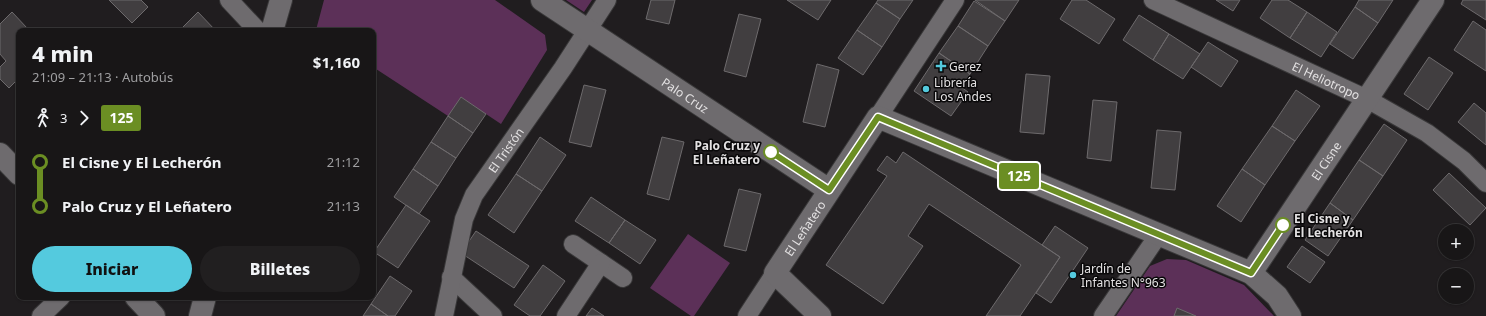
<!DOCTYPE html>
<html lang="es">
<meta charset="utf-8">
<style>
:root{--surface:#181617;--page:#211f20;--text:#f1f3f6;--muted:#9f9fa1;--line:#363536;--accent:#54cade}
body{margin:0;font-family:"Noto Sans",sans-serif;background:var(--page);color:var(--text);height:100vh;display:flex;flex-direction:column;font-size:15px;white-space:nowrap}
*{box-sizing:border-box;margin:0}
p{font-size:13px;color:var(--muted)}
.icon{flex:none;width:22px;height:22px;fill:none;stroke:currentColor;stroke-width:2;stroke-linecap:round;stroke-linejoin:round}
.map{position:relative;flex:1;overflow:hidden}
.details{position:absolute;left:16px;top:28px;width:360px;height:272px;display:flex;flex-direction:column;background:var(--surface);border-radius:8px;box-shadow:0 1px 3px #0004,0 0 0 1px var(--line)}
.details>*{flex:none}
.badge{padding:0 8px;border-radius:3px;font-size:14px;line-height:26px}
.tools{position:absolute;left:1438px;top:224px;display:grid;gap:8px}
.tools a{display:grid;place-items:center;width:36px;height:36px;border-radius:50%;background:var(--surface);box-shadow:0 1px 3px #0004,0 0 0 1px var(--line);font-size:20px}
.map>.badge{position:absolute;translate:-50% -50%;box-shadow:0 0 0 2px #fff}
.legs{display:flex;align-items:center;gap:6px;height:44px;padding:0 16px;font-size:13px}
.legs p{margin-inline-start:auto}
.overview{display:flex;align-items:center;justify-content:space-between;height:68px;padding:0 16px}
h1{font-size:22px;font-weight:800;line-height:30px}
.button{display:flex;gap:8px;margin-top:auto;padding:8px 16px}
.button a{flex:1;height:46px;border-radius:24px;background:var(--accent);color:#111;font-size:16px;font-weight:800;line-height:46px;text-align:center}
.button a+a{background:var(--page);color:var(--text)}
ul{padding:0 16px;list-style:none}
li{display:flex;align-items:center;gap:14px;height:44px;font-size:15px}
li i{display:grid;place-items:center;width:6px;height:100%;margin:0 5px;background:currentColor}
li i::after{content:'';width:10px;height:10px;margin:-5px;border:3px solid;border-radius:50%;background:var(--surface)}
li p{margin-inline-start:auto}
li:first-child i{background:linear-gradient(#0000 50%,currentColor 0)}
li:last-child i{background:linear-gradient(currentColor 50%,#0000 0)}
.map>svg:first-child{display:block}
.green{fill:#5c3058}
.building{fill:#413e40;stroke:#6d6a6c}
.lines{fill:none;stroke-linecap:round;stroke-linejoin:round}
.street-casing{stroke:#393839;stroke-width:20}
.secondary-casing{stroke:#393839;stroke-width:24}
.street{stroke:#6e6b6e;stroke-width:18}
.secondary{stroke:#6e6b6e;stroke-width:22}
.line-1-casing{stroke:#fff;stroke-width:9}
.line-1{stroke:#6b8e23;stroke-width:6}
.poi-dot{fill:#54cade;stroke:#090809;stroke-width:1.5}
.stop-1-dot{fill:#fff;stroke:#6b8e23;stroke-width:2}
.labels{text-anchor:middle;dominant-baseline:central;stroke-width:3;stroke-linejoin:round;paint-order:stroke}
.poi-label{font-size:12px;fill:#e4e2e3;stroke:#090809;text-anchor:start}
.street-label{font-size:12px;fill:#e4e2e3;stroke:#090809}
.stop-label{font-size:12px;font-weight:bold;fill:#e4e2e3;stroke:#090809;text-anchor:end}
</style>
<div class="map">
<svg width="1486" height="316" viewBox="0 0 1486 316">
<rect width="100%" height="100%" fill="#201d1f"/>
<path class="green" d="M324 0H495L545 35 547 50 501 124 486 114 448 116 373 67V31H318L316 30Z
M566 0H592L584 12Z
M688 234 730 263 694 316H691L650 288Z
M1167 259 1186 260 1244 285 1274 316H1116L1150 266Z"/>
<path class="building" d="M109 0H141L148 7 132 23Z
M651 0H675L669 24 646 19Z
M787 0H831L818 20Z
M878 0H913L900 19 876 3Z
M975 0H1019L1005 21Z
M1072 0H1086L1115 19 1099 44 1060 19Z
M1216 0H1240L1233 11Z
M1272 0H1288L1307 12 1290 38 1260 18Z
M1359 0H1393L1378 23 1355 7Z
M1463 0H1486V20L1461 4Z
M974 1 1005 21 988 46 958 26Z
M876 3 900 19 882 47 857 30Z
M1355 7 1378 23 1353 59 1330 44Z
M12 12 27 28 23 31H19V35L16 38 19 42V78L9 88 0 79V67L6 61 0 54V24Z
M198 12 216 31H185L182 28Z
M1307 12 1337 32 1321 57 1290 38Z
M739 14 761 19 746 77 724 71Z
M1139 15 1169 34 1153 60 1123 40Z
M1473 21 1486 30V71L1454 50Z
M958 26 988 46 970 74 939 53Z
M857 30 882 47 863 75 838 58Z
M1169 34 1200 54 1183 79 1153 60Z
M1208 42 1238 61 1221 87 1191 67Z
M939 53 970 74 961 87 968 92 951 116 914 91Z
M1429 57 1453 73 1428 110 1404 94Z
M817 64 839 70 825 127 803 122Z
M1026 74 1050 76 1044 134 1020 132Z
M584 85 606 90 591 147 569 142Z
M1296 90 1320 106 1295 141 1272 126Z
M461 97 486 114 473 133 448 116Z
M1093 100 1117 102 1111 161 1087 158Z
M1474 103 1486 113V145L1458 122Z
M448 116 473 133 456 158 431 142Z
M1384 124 1407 140 1383 176 1359 160Z
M1272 126 1295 141 1265 185 1242 169Z
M1157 130 1181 132 1175 190 1151 188Z
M540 137 566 155 542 191 516 174Z
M662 137 684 142 669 200 647 194Z
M431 142 456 158 438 186 413 169Z
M903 152 1060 257 1020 316H986L1021 265 929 204 908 236 923 246 883 304 826 265 887 176 877 170 887 156 896 163Z
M1359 160 1383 176 1353 220 1330 203Z
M413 169 438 186 419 214 394 197Z
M1242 169 1265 185 1241 222 1217 206Z
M1449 173 1486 208 1470 225 1433 190Z
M516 174 542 191 514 233 488 215Z
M739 189 761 194 746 251 724 246Z
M591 197 625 220 609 243 575 221Z
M1330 203 1353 220 1328 256 1305 240Z
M406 205 430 221 398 268 374 252Z
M625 220 656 240 640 264 609 243Z
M1055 226 1088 248 1051 303 1036 293 1060 257 1042 245Z
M476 231 529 266 514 288 461 253Z
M1302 246 1325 262 1310 283 1287 267Z
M543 265 565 281 540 316H530L514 305Z
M390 276 412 291 395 316H388L371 304Z
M371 304 388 316H363Z
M592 308 604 316H586Z
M1177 308 1196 316H1174Z"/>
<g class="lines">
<defs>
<g id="street">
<path d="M229 0 258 31"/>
<path id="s1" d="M1153 0 1367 99 1427 133 1464 161 1486 183"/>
<path d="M878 117 955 0"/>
<path d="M573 244 623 278"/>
<path d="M451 277 493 316"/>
<path d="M41 316 61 297"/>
<path id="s2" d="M444 316 464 219 474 195 563 68 607 0"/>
<path d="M566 316 601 263"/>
<path d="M747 316 775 273"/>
<path d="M1103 316 1159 234"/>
</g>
<g id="secondary">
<path id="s3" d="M542 0 829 190"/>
<path d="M272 31 281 0"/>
<path d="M0 154 19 174"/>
<path id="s4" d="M1251 273 1433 0"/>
<path d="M136 297 154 316"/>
<path d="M200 316 205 297"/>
<path id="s5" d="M820 316 775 273 878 117 1251 273 1277 296 1290 316"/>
</g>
</defs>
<use href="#street" class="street-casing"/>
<use href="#secondary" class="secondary-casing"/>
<use href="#street" class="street"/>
<use href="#secondary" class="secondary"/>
</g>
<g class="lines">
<defs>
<path id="line-1" d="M771 152 829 190 878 117 1251 273 1283 225"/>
</defs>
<use href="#line-1" class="line-1-casing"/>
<use href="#line-1" class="line-1"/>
</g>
<g class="poi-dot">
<path d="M939 60h4v4h4v4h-4v4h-4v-4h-4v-4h4z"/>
<circle cx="926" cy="89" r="4"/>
<circle cx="1073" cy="275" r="4"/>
</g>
<g class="stop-1-dot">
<circle cx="771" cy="152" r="7"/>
<circle cx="1283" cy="225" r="7"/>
</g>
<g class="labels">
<g class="poi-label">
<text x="949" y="66">Gerez</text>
<text x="934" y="82">Librería<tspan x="934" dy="14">Los Andes</tspan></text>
<text x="1081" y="268">Jardín de<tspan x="1081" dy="14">Infantes N°963</tspan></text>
</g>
<g class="street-label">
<text stroke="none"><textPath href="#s1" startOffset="191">El Heliotropo</textPath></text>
<text stroke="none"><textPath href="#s3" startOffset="172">Palo Cruz</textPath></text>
<text stroke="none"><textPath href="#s2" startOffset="180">El Tristón</textPath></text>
<text stroke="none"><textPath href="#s4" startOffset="135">El Cisne</textPath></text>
<text stroke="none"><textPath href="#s5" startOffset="116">El Leñatero</textPath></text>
</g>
<g class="stop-label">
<text x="760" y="145">Palo Cruz y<tspan x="760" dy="14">El Leñatero</tspan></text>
<text x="1294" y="218" text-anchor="start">El Cisne y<tspan x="1294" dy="14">El Lecherón</tspan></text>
</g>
</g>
</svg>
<div class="tools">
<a>+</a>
<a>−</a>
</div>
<b class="badge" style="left:1019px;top:176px;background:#6b8e23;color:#fff">125</b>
<section class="details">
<div class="overview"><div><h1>4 min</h1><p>21:09 – 21:13 · Autobús</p></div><b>$1,160</b></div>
<div class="legs"><svg class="icon" aria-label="walk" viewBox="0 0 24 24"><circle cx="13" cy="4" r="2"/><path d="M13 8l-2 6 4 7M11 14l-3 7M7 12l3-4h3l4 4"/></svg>3<svg class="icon" aria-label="forward" viewBox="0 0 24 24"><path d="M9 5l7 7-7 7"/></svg><b class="badge" style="background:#6b8e23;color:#fff">125</b></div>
<ul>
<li><i style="color:#6b8e23"></i><b>El Cisne y El Lecherón</b><p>21:12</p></li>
<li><i style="color:#6b8e23"></i><b>Palo Cruz y El Leñatero</b><p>21:13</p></li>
</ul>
<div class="button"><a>Iniciar</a><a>Billetes</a></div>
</section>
</div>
